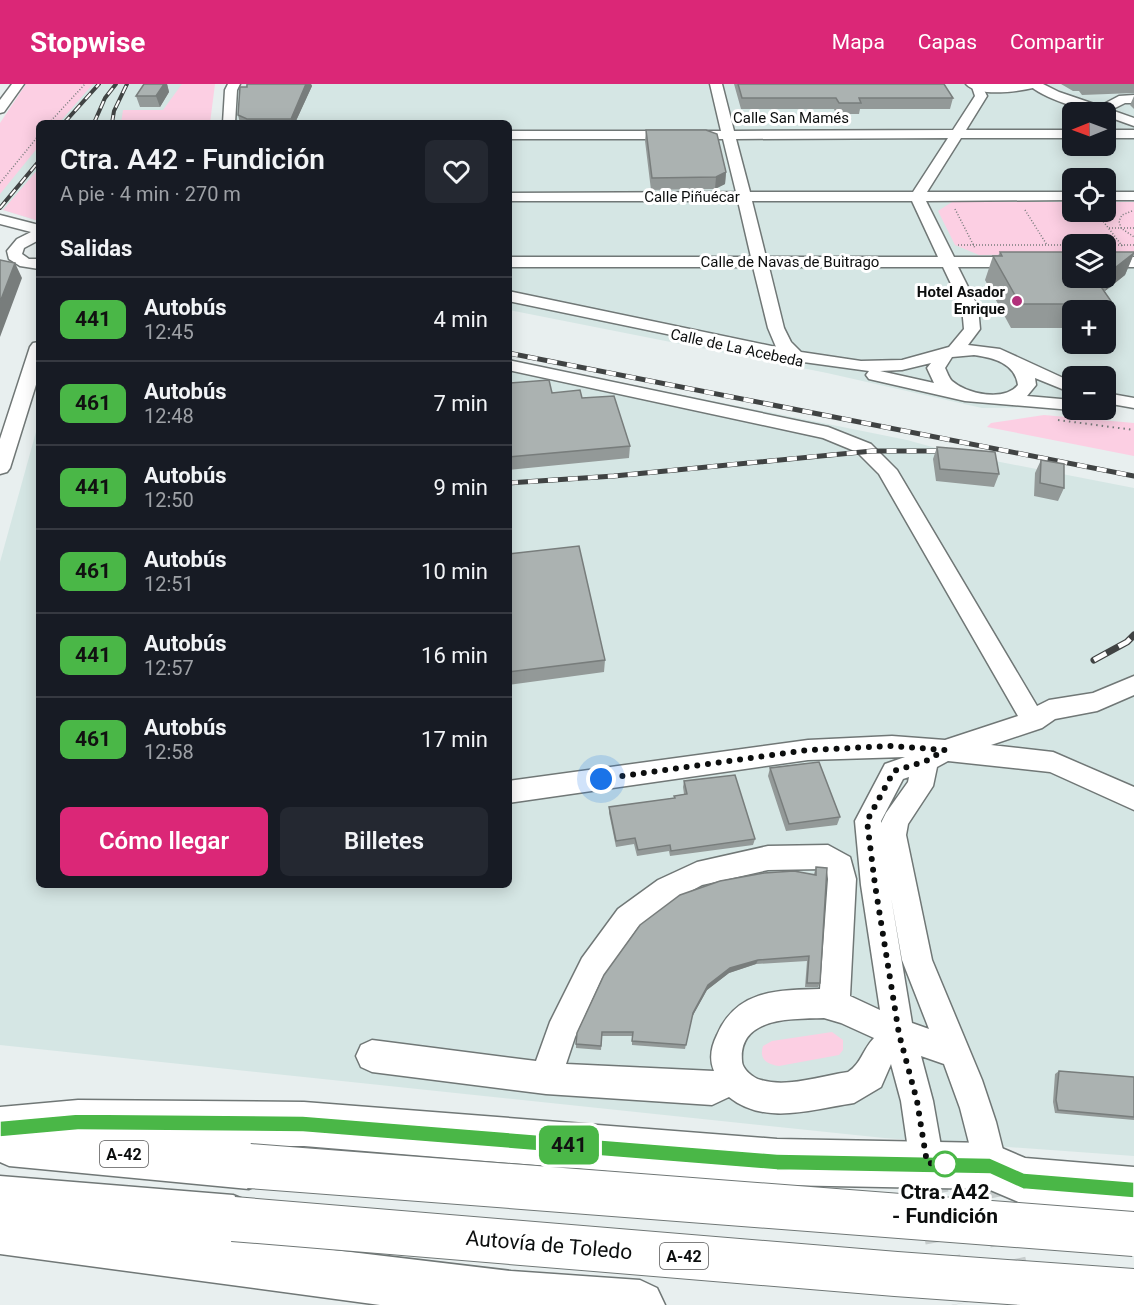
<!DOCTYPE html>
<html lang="es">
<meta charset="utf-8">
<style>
:root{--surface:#171b24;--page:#242831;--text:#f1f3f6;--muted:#9ea1a6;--line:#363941;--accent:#db2777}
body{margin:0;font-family:Roboto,sans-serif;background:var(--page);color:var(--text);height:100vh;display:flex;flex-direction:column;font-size:22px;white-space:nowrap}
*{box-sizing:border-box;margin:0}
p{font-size:20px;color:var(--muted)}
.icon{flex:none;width:33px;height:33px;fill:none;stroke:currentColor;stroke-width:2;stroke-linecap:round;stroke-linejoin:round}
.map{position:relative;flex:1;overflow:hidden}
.side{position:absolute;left:36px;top:36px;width:476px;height:768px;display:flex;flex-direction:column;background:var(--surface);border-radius:9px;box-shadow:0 3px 15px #0003}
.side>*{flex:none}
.badge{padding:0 12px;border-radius:9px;font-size:21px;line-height:39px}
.needle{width:39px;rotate:269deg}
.controls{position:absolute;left:1062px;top:18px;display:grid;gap:12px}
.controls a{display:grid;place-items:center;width:54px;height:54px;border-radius:9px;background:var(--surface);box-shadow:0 3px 15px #0003;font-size:30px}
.you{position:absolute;width:30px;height:30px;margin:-15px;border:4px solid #fff;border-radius:50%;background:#1a73e8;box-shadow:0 0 0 9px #1a73e833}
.map>.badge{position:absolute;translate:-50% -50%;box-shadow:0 0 0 3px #fff}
h2{padding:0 24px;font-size:22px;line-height:54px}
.round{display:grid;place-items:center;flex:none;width:63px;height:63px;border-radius:9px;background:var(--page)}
.overview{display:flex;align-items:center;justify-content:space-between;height:102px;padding:0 24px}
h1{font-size:28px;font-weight:600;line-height:45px}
.cta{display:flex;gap:12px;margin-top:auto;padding:12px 24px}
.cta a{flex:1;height:69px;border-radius:9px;background:var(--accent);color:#fff;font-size:24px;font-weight:600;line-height:69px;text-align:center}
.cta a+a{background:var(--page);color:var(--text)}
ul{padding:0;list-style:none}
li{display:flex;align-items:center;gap:18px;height:84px;padding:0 24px;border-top:2px solid var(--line)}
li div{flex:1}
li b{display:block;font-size:22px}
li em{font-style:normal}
li .badge{min-width:66px;font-weight:700;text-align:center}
header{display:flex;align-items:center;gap:36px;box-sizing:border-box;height:84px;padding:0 30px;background:var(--accent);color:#fff}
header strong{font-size:28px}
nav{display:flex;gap:33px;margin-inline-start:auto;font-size:21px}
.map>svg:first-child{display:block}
.built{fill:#d5e6e4;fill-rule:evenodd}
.green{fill:#fccfe3}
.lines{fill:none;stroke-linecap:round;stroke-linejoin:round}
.minor-tunnel{stroke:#c7cdcd;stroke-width:32;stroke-dasharray:32 16;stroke-linecap:butt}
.minor-casing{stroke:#707776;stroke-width:3}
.major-casing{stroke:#707776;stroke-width:3}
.highway-casing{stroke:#707776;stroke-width:3}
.path-far1{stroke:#787c7c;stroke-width:1.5;stroke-dasharray:1 2;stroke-linecap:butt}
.path{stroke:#787c7c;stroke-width:2;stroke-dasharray:1.5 4;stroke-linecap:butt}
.minor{fill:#fff;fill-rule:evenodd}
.major{fill:#fff;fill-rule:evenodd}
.highway{fill:#fff;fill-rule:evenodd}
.rail-far2-casing{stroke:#404343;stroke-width:4}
.rail-far1-casing{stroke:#404343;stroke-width:5}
.rail-casing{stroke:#404343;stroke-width:7}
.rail-far2{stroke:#fff;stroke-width:2;stroke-dasharray:8;stroke-linecap:butt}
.rail-far1{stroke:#fff;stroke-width:4;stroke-dasharray:10;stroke-linecap:butt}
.rail{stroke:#fff;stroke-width:4.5;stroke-dasharray:14;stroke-linecap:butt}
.highway-bridge-casing{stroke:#707776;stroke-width:46;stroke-linecap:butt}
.highway-bridge{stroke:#fff;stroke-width:44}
.wall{fill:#939998}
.shaded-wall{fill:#787d7c}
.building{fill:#abb2b1;stroke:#787d7c;stroke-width:1.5}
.line{fill:#4ab747;stroke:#fff;stroke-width:1.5}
.walk{stroke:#0c0e0e;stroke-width:6;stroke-dasharray:0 10.8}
.poi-dot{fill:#b2317b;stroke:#fff;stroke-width:2}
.stop-dot{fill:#fff;stroke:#4ab747;stroke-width:3}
.labels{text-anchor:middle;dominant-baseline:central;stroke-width:6;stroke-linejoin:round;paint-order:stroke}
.far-street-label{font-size:15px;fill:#0c0e0e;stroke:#fff}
.far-poi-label{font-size:15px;font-weight:bold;fill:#0c0e0e;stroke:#fff;text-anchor:end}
.shield{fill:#fff;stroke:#555656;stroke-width:1.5}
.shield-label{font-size:16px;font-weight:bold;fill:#0c0e0e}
.near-stop-label{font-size:21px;font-weight:bold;fill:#0c0e0e;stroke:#fff}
.near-street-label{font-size:21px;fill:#0c0e0e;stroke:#fff}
</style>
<header>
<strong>Stopwise</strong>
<nav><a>Mapa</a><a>Capas</a><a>Compartir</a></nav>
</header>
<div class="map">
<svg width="1134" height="1221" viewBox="0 0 1134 1221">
<rect width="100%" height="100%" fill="#e8efef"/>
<path class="built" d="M76 0H185L161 39H40Z
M230 0H1134V323H1106V292H1072V323L982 324 827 289 509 226 508 39H225ZM1072 28H1106V62H1072ZM1072 94H1106V128H1072ZM1072 160H1106V194H1072ZM1072 226H1106V260H1072Z
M39 40V137L0 125V84Z
M509 276 907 356 954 369 1134 404V1072L884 1054 0 961V478L39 337V801H508Z"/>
<path class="green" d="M26 0H93L59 39H39V62L0 110V39Z
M182 0H215L210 39H121L123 26H163Z
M39 84V137L3 126Z
M952 118H1072V128H1106V118H1134V170H1106V160H1072V170L979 171 955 161 938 127Z
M1044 331 1134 339V372L987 343 991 339Z
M832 948 843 956V966L839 971 779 982C766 980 759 975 763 962L772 957Z"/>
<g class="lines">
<path class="minor-tunnel" d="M927 1079 953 1221
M990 1082 1019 1221"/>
<defs>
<path id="minor" d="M12 0H24L4 28 0 29V16Z
M228 0H240L237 6 235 39H223L225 6Z
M710 0H722L734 47 953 46 975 12 971 0H981L987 12 966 46H1072V54H961L927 108H1072V116L926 117 954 173H1072V183H958L978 223 980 245 968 261 1000 265 1072 298V309L1035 294 1036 301 1027 312 1072 316V326H1076H1072L965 317 869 295 866 291 869 287 796 277 508 217V207L776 263 768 244 753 183H508V173H751L738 117H508V109L736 108 723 55H508V47H721ZM948 54 913 108H750L736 55ZM752 117H912L938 173H766ZM769 183H943L962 223 964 245 949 263 902 276 861 277 801 268 791 258 784 244ZM974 271C994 274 1015 279 1018 301 1004 318 967 310 952 297 949 294 947 288 945 284L952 273ZM931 279 927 284 934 299 880 287 902 286Z
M1028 0H1043L1059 8 1100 22 1119 12 1134 11V19H1125L1111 26 1134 34V42L1106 32V28C1085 28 1042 14 1028 0Z
M1106 46H1134V54H1106Z
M1106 108H1134V116H1106Z
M0 131 39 141V156L24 164 22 170 29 175H39V185L20 182 9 175 7 167 17 155 31 148 0 140Z
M1106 173H1134V183H1106Z
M39 258V291L10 384 7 388 0 390V355L30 263 33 259Z
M508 276 828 343 871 360 897 386 1037 622 1049 616 1093 609 1134 592V611L1097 627 1055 635 1042 644 991 661 1053 668 1134 703V726L1050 688 948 677 937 683 933 702 908 740 906 751 932 876 982 996 996 1038 1007 1082 1002 1094 990 1099 978 1094 960 1024 944 980 921 972 933 1017 944 1079 939 1091 927 1096 915 1091 910 1079 901 1017 891 980 881 1003 854 1019C813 1025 765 1042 729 1013L712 1021 546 1010 372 988 361 983 356 972 361 961 372 956 536 977 550 938 582 874 618 825 658 796 697 778 768 762 828 761 850 773 856 795 850 912 880 926 861 801 855 737 885 680 905 673 808 676 508 719V697L808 656 892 652 945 656 1018 632 879 390 857 368 823 354 508 286ZM909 693 908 698 886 729 881 739V737L903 695ZM823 785 827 788 828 795 820 905C777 906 736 906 717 951 711 963 709 975 714 987L566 980 575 953 602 894 638 843 678 814 702 801 768 786ZM891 813 902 876 929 945 912 939ZM824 934 841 939 874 954C863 965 861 980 848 988 821 992 787 1004 761 996 753 994 742 985 742 977 738 932 794 935 824 934Z
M1106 309 1134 314V324L1106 319Z"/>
<path id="major" d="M966 0H1040L1037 3C1021 7 979 14 966 0Z"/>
<path id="highway" d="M78 1016 304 1018 777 1055 990 1059 1025 1074 1134 1083V1129L1023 1120 988 1105 777 1101 304 1062H256L265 1066 272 1082 265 1098 249 1105 9 1082 0 1078V1023Z
M0 1092 233 1111 250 1118 257 1135 250 1152 241 1155 511 1187 640 1196 657 1204 665 1221H380L0 1170Z"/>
</defs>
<use href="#minor" class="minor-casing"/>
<use href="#major" class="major-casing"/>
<use href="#highway" class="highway-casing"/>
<path class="path-far1" d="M49 39 85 0
M0 99 39 51
M955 125 975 164
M1025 126 1047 161
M1132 127 1122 131 1119 137 1121 144 1134 153
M1096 128 1123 163
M1109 144H1134
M958 161H1072
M1106 161H1134"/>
<path class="path" d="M1058 336 1134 346"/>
<use href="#minor" class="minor"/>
<use href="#major" class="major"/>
<use href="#highway" class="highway"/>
<defs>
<path id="rail-far2" d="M64 39 99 0
M94 39 105 14 116 0
M112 39 114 27 127 0
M0 124 39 77"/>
<path id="rail-far1" d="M508 269 1134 392
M508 399 614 392 872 367H953"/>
<path id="rail" d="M1094 576 1127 558 1134 551"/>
</defs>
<use href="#rail-far2" class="rail-far2-casing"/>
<use href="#rail-far1" class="rail-far1-casing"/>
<use href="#rail" class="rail-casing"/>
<use href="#rail-far2" class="rail-far2"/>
<use href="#rail-far1" class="rail-far1"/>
<use href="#rail" class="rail"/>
<defs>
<path id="highway-bridge" d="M249 1082 1134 1150
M233 1135 896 1190 1134 1207"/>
</defs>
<use href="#highway-bridge" class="highway-bridge-casing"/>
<use href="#highway-bridge" class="highway-bridge"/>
</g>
<path class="wall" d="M144 0H167L169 8 160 23H140L136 12Z
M247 0H311L312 2 295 39H240L238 31Z
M734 0H944L953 14 950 25H860L859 30H836L834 25H741Z
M1061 0H1134V9L1082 11 1079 7H1073Z
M1134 12V25L1130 21Z
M646 46 726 88 725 100 715 105 651 106 645 57Z
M1000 168 1072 194H1106V168H1134V170L1125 191 1105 207 1103 206 1113 220 1106 236V226H1072V244H1011L985 196 993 172H998Z
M508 291 510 299 582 314 630 362 629 374 508 386Z
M937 363 999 390 994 403 936 397 933 375Z
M1041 376 1064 404 1058 417 1034 412 1035 389Z
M508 470 605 576 604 588 508 601Z
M770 684 840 733 837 741 786 747 768 692Z
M684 697 755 755 753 761 670 772 669 767 637 772 634 760 616 763 609 729V723L674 714V712L684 710 683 703Z
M816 783 820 899 818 903H805L807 877 756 880 729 889 707 906 692 933 685 965 632 961V952H602L601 966 576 964V960L814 790Z
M1059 987 1134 993V1036L1055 1029 1053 1018 1055 990Z"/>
<path class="shaded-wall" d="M164 0H167L169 8 160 23 156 12Z
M306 0H311L312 2 295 39H292L291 35Z
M726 88 725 100 715 105 716 93Z
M1134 169 1125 191 1105 207 1116 183Z
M15 179 22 194 0 253V218Z
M758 876 756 880 729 889 707 906 692 933 693 929 708 901 730 884Z"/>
<path class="building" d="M144 0H164L156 12H136Z
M247 0H306L291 35H247L238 31 240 3H247Z
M738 0H944L953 14H859L861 19H839L836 14H742Z
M646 46H706L717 50 726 88 716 93 652 94Z
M1000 168H1072V194H1095L1113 220H1020L993 172H1002Z
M1106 168H1134V169L1116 183 1106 180Z
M0 176 15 179 0 218Z
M508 291 510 299 549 296 552 309 580 306 582 314 614 312 630 362 508 373Z
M937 363 995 368 999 390 940 385Z
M1041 376 1064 380V404L1040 399Z
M579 462 605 576 508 588V470Z
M819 678 840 733 789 740 770 684Z
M735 691 755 755 671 767 670 761 638 766 635 754 616 757 609 723 675 714 674 712 687 710 684 697Z
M816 783 827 784 820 899H807L809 872 758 876 730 884 708 901 693 929 686 961 632 957 633 948H602L601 962 576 960 577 949 604 891 640 841 680 811 720 797 764 789 794 787 816 791Z
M1059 987 1134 993V1033L1058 1026 1056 1016Z"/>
<path class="line" d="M78 1030 303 1032 777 1070 990 1074 1024 1089 1134 1098V1114L1023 1105 990 1090 777 1086 303 1048 78 1046 0 1053V1037Z"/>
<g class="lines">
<path class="walk" d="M601 695 808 666 892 662 945 666 926 677 894 687 867 737 875 801 899 950 917 1017 927 1079 945 1080"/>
</g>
<circle class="poi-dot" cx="1017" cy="217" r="6"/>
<circle class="stop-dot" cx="945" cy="1080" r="12"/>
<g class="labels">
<g class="far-street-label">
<text x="791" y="34">Calle San Mamés</text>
<text x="692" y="113">Calle Piñuécar</text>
<text x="790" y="178">Calle de Navas de Buitrago</text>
<text transform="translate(737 264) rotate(12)">Calle de La Acebeda</text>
</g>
<g class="far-poi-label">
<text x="1005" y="208">Hotel Asador<tspan x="1005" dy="17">Enrique</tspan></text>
</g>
<g class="shield">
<rect x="100" y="1057" width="48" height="26" rx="4.5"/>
<rect x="660" y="1159" width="48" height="26" rx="4.5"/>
</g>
<g class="shield-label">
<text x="124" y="1070">A-42</text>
<text x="684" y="1172">A-42</text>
</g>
<g class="near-stop-label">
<text x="945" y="1108">Ctra. A42<tspan x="945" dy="24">- Fundición</tspan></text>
</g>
<g class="near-street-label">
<text transform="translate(549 1161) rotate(5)">Autovía de Toledo</text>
</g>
</g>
</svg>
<div class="controls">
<a><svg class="needle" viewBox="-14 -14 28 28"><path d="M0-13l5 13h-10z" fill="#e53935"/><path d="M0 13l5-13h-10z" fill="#9ea1a6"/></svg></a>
<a><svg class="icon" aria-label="locate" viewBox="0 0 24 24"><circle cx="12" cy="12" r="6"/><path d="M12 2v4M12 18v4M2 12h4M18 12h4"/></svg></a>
<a><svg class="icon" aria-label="layers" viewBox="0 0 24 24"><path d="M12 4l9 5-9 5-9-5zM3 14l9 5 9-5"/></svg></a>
<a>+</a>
<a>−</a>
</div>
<div class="you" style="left:601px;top:695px"></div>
<b class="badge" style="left:569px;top:1061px;background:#4ab747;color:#111">441</b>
<section class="side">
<div class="overview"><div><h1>Ctra. A42 - Fundición</h1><p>A pie · 4 min · 270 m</p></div><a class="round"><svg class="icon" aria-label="heart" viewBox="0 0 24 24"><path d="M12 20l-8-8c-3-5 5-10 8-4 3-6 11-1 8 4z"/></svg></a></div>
<h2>Salidas</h2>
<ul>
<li><span class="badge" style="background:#4ab747;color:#111">441</span><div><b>Autobús</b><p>12:45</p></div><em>4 min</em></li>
<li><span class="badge" style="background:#4ab747;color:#111">461</span><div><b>Autobús</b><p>12:48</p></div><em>7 min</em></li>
<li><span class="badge" style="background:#4ab747;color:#111">441</span><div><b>Autobús</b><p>12:50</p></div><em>9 min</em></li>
<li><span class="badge" style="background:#4ab747;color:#111">461</span><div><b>Autobús</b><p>12:51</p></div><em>10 min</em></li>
<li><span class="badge" style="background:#4ab747;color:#111">441</span><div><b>Autobús</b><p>12:57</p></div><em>16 min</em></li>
<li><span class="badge" style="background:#4ab747;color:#111">461</span><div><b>Autobús</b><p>12:58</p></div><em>17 min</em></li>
</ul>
<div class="cta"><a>Cómo llegar</a><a>Billetes</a></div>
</section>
</div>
